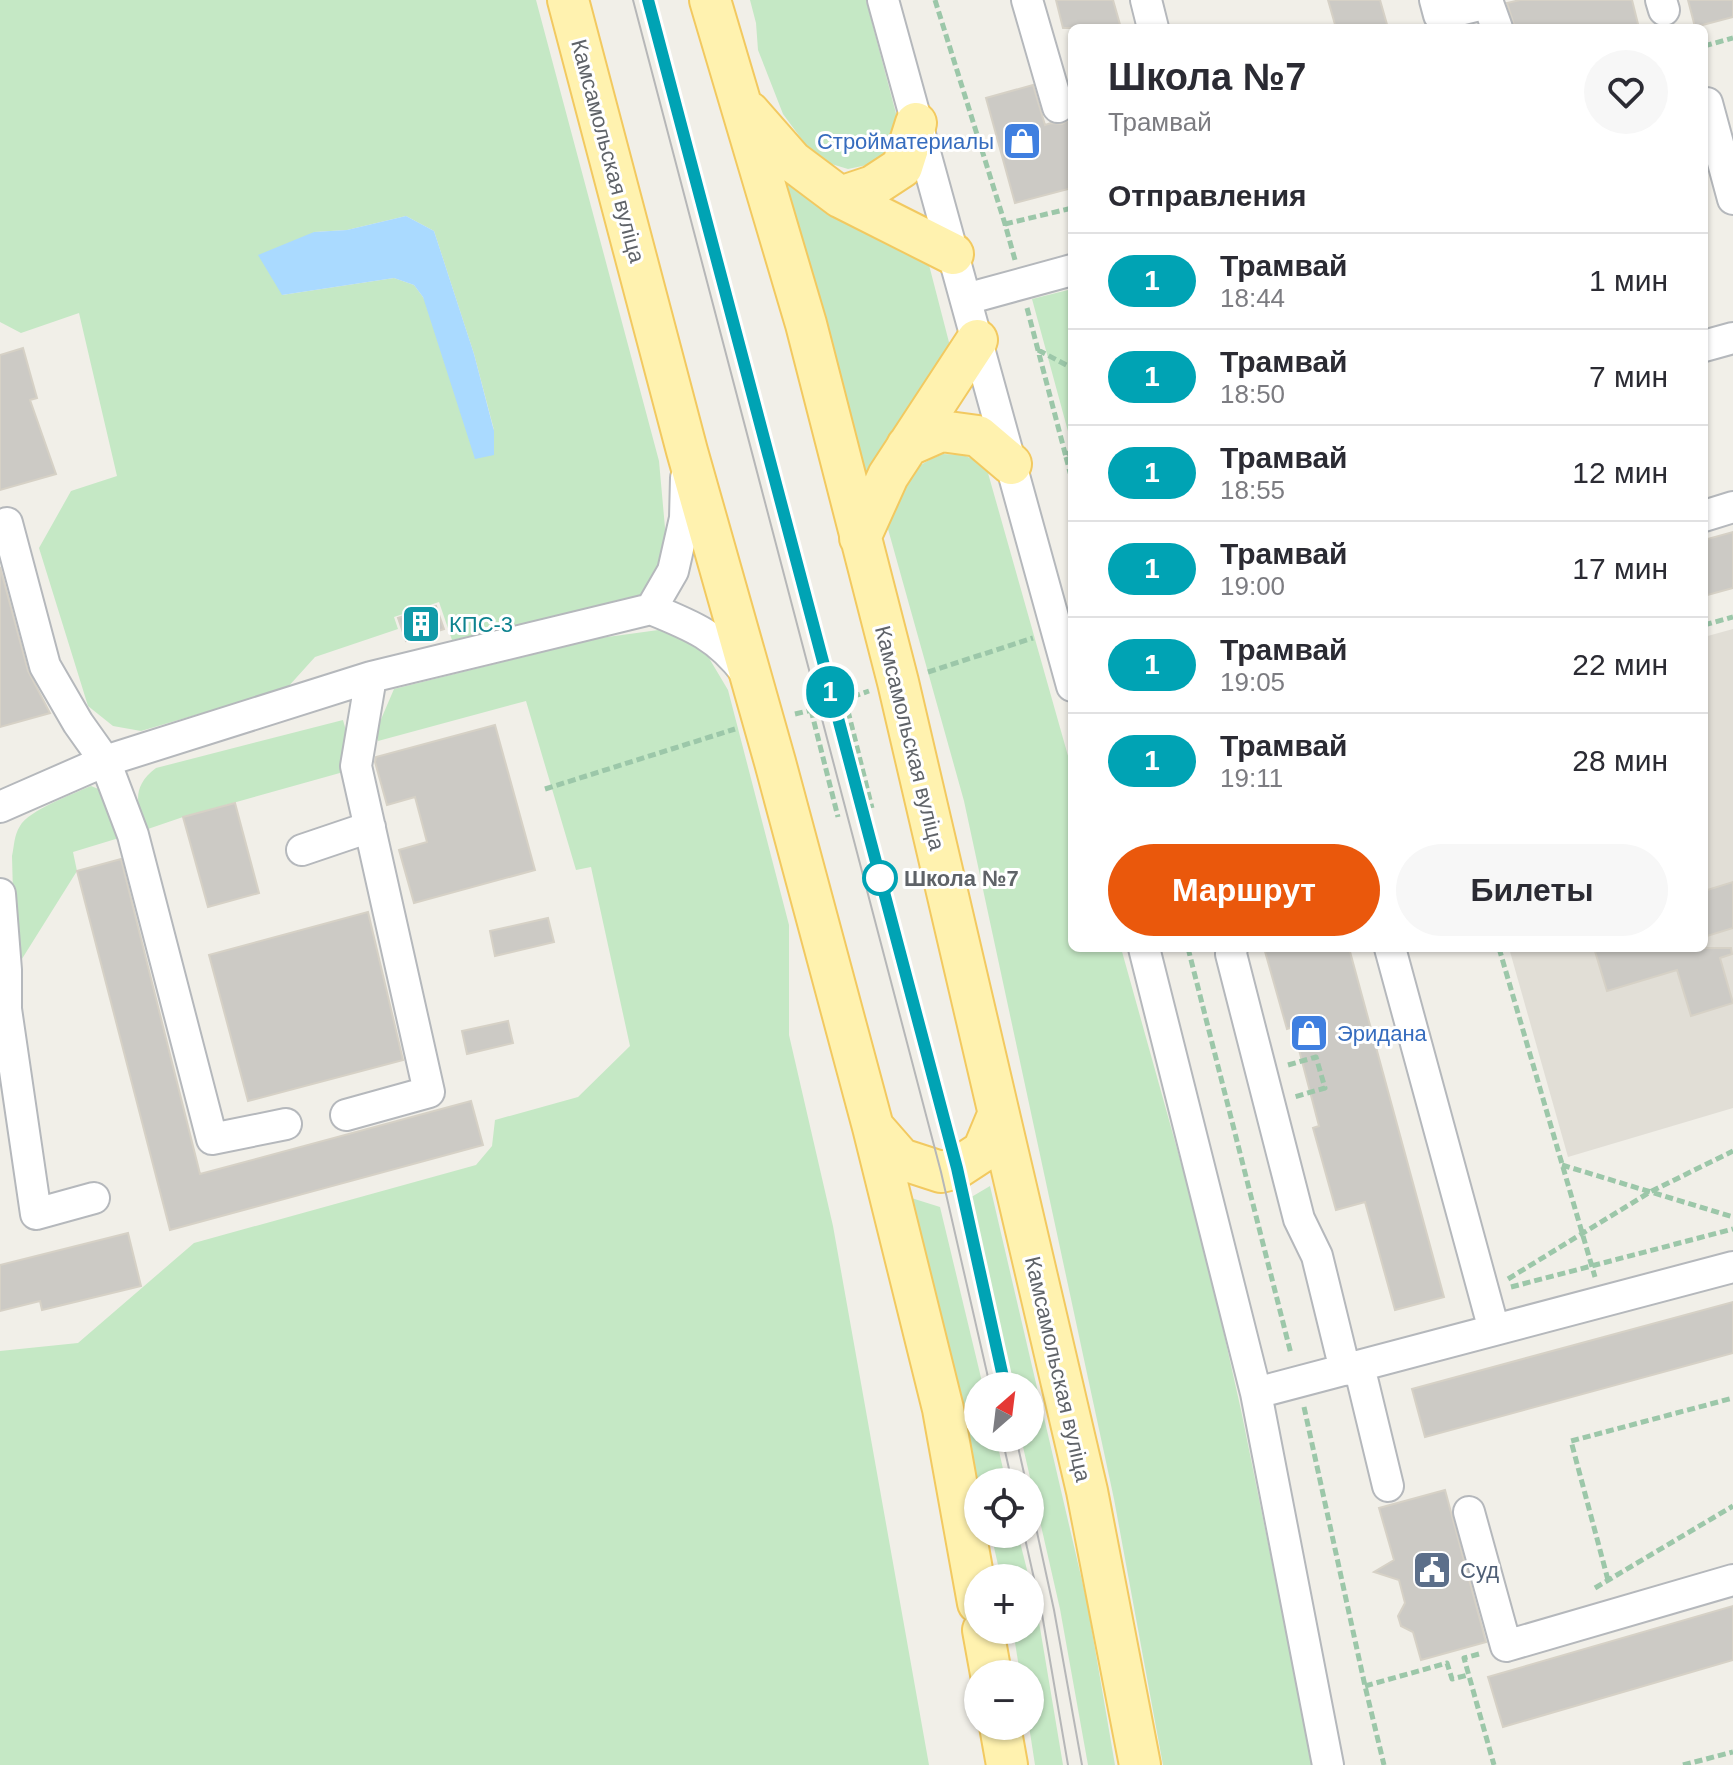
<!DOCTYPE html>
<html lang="ru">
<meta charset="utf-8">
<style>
:root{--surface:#fff;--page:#f7f7f7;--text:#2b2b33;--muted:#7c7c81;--line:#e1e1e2;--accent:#ea580c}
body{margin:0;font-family:Helvetica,sans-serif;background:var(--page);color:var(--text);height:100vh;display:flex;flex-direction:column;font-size:30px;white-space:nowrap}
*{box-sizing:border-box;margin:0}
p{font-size:26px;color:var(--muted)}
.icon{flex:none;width:44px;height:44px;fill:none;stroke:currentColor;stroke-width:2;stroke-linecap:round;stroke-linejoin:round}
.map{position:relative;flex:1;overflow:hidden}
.sheet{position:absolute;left:1068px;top:24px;width:640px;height:928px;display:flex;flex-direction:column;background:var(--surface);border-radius:12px;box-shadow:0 2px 6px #0004}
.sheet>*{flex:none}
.badge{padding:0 16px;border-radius:26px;font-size:28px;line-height:52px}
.needle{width:52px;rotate:28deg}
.tools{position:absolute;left:964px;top:1372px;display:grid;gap:16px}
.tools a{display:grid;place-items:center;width:80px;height:80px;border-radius:50%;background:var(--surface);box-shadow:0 2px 6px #0004;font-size:40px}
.map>.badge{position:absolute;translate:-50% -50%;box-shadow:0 0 0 4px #fff}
h2{padding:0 40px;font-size:30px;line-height:72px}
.round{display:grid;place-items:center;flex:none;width:84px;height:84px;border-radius:42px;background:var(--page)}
.head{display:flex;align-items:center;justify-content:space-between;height:136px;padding:0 40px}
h1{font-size:38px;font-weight:700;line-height:60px}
.primary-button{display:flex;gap:16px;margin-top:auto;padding:16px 40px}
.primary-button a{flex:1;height:92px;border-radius:48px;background:var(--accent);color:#fff;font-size:32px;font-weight:700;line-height:92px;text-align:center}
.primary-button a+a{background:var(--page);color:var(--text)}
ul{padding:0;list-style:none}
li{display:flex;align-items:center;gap:24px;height:96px;padding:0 40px;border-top:2px solid var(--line)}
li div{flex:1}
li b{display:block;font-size:30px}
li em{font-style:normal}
li .badge{min-width:88px;font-weight:700;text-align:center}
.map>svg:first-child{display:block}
.education{fill:#e1ded6}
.green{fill:#c5e8c5;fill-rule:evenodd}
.water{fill:#aadaff}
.building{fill:#cccac5;stroke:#d6d1c6;stroke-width:2}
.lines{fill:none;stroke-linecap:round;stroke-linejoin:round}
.minor-casing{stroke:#b5b8bc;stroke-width:34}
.major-casing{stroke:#f2c960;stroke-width:44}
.path{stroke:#9cc7a9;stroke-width:5;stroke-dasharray:8 4;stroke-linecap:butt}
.minor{stroke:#fff;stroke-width:30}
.major{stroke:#fff2af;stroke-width:40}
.tram{stroke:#b6b7b8;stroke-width:2}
.line-casing{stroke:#fff;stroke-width:18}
.line{stroke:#00a3b4;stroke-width:12}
.stop-dot{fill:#fff;stroke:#00a3b4;stroke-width:4}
.labels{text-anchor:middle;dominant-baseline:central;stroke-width:6;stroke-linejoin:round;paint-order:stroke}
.shop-label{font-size:22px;fill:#366cbe;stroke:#fff;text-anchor:end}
.street-label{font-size:22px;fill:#5f6368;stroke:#fff}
.culture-label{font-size:22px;fill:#0d838f;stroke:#fff;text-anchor:start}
.stop-label{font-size:22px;font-weight:bold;fill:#5f6368;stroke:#fff;text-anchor:start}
.service-label{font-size:22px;fill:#4e5e75;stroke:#fff;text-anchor:start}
</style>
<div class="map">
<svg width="1733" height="1765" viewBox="0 0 1733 1765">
<rect width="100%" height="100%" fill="#f1efe8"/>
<path class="education" d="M1733 629V1108L1568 1157 1509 948H1704V637Z"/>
<path class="green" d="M0 0H536L659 461 667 550 648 597 452 640 439 602 394 617 398 629 315 657 287 688 141 731 113 726 88 706 39 548 71 491 117 476 79 313 21 333 0 322ZM406 216 434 231 474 354 494 430 423 297 414 285 394 278 282 295 314 232 347 230Z
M750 0H866L898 121 885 155 867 165 848 169 828 163 806 145 783 114 758 50 756 23Z
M783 181 928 261 951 350 867 476Z
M1072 289V446L1032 299Z
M943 454 963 455 980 462 988 473 1072 770V948H1121L1205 1249 1241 1410 1313 1765H1163L1114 1499 964 801 888 529C895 488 902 470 943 454Z
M673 628 706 653 728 690 789 925V1035L833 1226 929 1765H0V1351L78 1343 194 1243 476 1165 492 1146 495 1120 578 1097 630 1046 591 867 576 870 526 701 378 741 376 731 394 689 600 638Z
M343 720 353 756 347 771 183 817 145 830C137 804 131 787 156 768Z
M91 786 101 790 119 838 73 852 77 871 15 970 12 856C14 847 14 835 20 826 29 810 73 794 91 786Z
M990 1186 1087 1602 1115 1765H1088L1060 1609 1021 1438H1030V1386H1010L968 1199Z
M905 1196 940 1207 983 1386H978V1438H996L1006 1482H978Z
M991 1534H1018L1029 1578H1001Z
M1030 1583 1038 1616 1063 1765H1035L1029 1726H1030V1674H1020L1013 1630H1030Z"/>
<path class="water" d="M406 216 434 231 474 354 494 431V455L475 459 423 297 414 285 394 278 282 295 258 255 314 232 347 230Z"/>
<path class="building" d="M1056 0H1113L1121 28H1063Z
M1328 0H1380L1388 28H1336Z
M1520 0H1632L1639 28H1515L1507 3Z
M1688 0H1733V17L1695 27Z
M1033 85 1045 125 1051 123 1062 124 1072 118V188L1015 203 986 98Z
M23 348 37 398 30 400 56 474 0 490V355Z
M1733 532V588L1704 596V540Z
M0 567 28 671 50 713 0 727Z
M436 606 444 629 406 641 398 618Z
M495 725 535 870 414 903 399 850 427 842 415 797 387 805 375 762 376 757Z
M235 803 259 893 208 907 183 817Z
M121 859 200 1174 471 1101 483 1145 170 1230 77 871Z
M1733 882V928L1704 937V891Z
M368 912 403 1060 248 1101 209 955Z
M548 918 554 942 495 956 490 931Z
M1264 948H1349L1444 1297 1395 1310 1365 1202 1336 1210 1313 1128 1319 1126 1313 1103 1293 1027 1287 1029Z
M1594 948H1731L1732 954 1720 958 1733 1003 1691 1016 1677 970 1607 991Z
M508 1021 513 1043 467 1054 462 1031Z
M128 1233 141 1286 42 1310 40 1301 0 1311V1265Z
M1733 1302V1353L1425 1437 1412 1389Z
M1445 1490 1486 1642 1421 1660 1413 1632 1401 1626 1398 1616 1405 1603 1399 1580 1374 1572 1394 1560 1379 1508Z
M1733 1606V1660L1503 1727 1488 1677Z"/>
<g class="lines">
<defs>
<path id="minor" d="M883 0 1072 686
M1027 0 1058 107
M1146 0 1153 28
M1435 0 1439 15 1488 3 1497 28
M1661 0 1664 10
M1707 103 1733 199
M966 299 1072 270
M1704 346 1733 338
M1704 516 1733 507
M7 523 45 666 78 723 105 761 133 835 212 1139 286 1124
M651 609 673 571 685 518 686 478
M0 807 105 761 371 677 651 609C693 626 718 636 746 673
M302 850 370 827
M0 894 6 970V1009L36 1214 94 1198
M1144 948 1256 1393 1328 1765
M1232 948 1231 954 1299 1219 1317 1256 1345 1370
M1390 948 1494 1330
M346 1115 429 1092 356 766 371 677
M1359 1366 1388 1486
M1256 1393 1733 1267
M1469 1512 1506 1646 1733 1580"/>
<path id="major" d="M568 0 687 451 775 762 873 1127 943 1409 978 1603
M710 0 806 324 898 682 1087 1491 1140 1765
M749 112 792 161 840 197 953 254
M840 197 873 186 902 167 916 123
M907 446 941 431 978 436 1011 464
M860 538 888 476 977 340
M873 1127 901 1159 941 1172 957 1168 983 1151 998 1115
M983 1630 991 1674
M1000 1726 1007 1765"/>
</defs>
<use href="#minor" class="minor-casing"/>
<use href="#major" class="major-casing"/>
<path class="path" d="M935 0 1005 224 1015 260
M1704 46 1733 38
M1005 224 1072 208
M1027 308 1066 457 1072 449
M1038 350 1072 368
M1066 457 1072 480
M1704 625 1733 617
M928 672 1033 638
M845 699 872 808
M811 710 838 817
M795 714 820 708 869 691
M545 789 735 729
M1188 948 1291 1354
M1499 948 1595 1277
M1288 1065 1316 1057 1325 1088 1294 1097
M1562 1165 1733 1217
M1508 1279 1650 1192 1733 1151
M1511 1287 1733 1229
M1304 1407 1365 1686 1384 1765
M1608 1580 1571 1441 1733 1398
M1595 1588 1733 1506
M1479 1654 1464 1658 1494 1765
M1365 1686 1447 1663 1452 1679 1468 1675
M1683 1765 1733 1752"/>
<use href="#minor" class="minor"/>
<use href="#major" class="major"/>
<path class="tram" d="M633 0 941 1172 990 1386
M648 0 957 1168 1005 1386
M1002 1438 1012 1482
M1016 1438 1026 1482
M1030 1500 1054 1610 1082 1765
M1024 1534 1042 1614 1068 1765"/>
</g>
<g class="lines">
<defs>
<path id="line" d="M648 0 957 1168 1005 1386"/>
</defs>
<use href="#line" class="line-casing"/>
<use href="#line" class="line"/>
</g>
<defs>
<symbol id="shop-square" viewBox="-11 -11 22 22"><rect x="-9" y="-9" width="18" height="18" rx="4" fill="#3f7fe0" stroke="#fff"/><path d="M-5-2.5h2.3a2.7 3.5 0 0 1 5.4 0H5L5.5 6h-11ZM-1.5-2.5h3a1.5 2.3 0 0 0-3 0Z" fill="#fff"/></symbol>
<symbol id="building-square" viewBox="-11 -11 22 22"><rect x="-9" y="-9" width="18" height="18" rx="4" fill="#0f9aa8" stroke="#fff"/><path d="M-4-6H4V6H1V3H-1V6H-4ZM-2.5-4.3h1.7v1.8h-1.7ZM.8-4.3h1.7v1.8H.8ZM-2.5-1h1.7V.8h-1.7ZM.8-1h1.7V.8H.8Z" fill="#fff"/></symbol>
<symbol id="civic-square" viewBox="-11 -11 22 22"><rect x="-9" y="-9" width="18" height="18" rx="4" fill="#5c6f8a" stroke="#fff"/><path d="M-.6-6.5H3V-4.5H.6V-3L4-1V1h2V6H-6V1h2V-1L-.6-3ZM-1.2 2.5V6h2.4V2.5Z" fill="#fff"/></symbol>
</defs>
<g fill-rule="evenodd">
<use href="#shop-square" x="1000" y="119" width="44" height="44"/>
<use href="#building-square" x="399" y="602" width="44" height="44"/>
<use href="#shop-square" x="1287" y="1011" width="44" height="44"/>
<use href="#civic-square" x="1410" y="1548" width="44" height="44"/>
</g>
<circle class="stop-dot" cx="880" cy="878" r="16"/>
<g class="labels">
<g class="shop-label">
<text x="994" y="141">Стройматериалы</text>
<text x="1337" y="1033" text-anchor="start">Эридана</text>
</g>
<g class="street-label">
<text transform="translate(608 151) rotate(75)">Камсамольская вуліца</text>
<text transform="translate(910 738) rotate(76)">Камсамольская вуліца</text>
<text transform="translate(1058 1369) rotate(77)">Камсамольская вуліца</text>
</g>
<g class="culture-label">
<text x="449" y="624">КПС-3</text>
</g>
<g class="stop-label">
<text x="904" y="878">Школа №7</text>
</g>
<g class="service-label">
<text x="1460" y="1570">Суд</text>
</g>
</g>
</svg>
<div class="tools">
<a><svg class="needle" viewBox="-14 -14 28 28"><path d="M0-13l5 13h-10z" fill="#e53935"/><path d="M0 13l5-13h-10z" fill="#7c7c81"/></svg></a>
<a><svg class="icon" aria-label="locate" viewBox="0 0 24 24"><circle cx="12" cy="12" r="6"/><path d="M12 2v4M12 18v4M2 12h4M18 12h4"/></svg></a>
<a>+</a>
<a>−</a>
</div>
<b class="badge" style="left:830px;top:692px;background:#00a3b4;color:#fff">1</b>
<section class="sheet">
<div class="head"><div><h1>Школа №7</h1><p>Трамвай</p></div><a class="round"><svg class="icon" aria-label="heart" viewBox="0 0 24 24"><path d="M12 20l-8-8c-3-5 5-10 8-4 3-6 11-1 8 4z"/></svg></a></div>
<h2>Отправления</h2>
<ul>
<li><span class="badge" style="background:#00a3b4;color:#fff">1</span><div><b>Трамвай</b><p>18:44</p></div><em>1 мин</em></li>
<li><span class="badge" style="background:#00a3b4;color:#fff">1</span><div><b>Трамвай</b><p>18:50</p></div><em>7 мин</em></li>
<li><span class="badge" style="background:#00a3b4;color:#fff">1</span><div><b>Трамвай</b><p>18:55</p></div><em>12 мин</em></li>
<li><span class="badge" style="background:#00a3b4;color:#fff">1</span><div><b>Трамвай</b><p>19:00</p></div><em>17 мин</em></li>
<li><span class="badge" style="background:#00a3b4;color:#fff">1</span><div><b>Трамвай</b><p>19:05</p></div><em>22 мин</em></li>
<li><span class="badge" style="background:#00a3b4;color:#fff">1</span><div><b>Трамвай</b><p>19:11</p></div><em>28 мин</em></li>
</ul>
<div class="primary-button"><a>Маршрут</a><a>Билеты</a></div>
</section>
</div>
